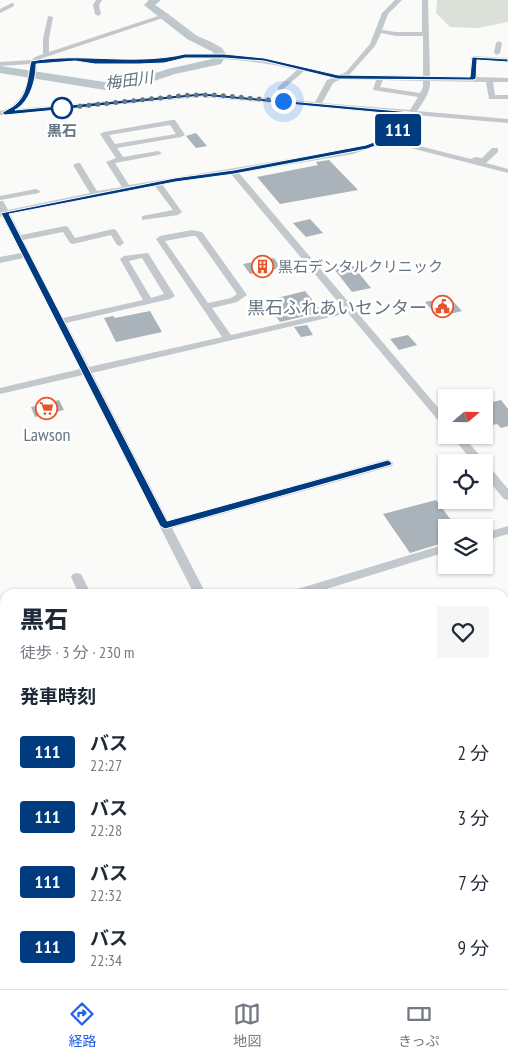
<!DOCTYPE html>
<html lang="ja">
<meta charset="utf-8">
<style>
:root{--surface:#fff;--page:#f6f6f7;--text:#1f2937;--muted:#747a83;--line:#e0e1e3;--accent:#2563eb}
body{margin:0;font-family:"PT Sans Narrow","Noto Sans JP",sans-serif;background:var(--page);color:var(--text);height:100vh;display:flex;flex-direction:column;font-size:19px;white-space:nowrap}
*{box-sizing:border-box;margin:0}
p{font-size:16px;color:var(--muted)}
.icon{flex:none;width:28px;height:28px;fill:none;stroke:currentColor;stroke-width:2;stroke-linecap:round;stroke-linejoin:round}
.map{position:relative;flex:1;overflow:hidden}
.sheet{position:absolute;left:0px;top:589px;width:509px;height:401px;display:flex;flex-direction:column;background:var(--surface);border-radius:15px 15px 0 0;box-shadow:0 1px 4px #0004}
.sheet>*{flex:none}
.badge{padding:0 10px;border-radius:4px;font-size:18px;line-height:32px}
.needle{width:32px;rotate:70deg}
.controls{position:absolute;left:438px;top:389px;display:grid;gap:10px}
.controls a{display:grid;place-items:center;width:55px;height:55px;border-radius:0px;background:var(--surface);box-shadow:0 1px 4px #0004;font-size:25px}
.you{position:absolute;width:25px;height:25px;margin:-12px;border:4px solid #fff;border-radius:50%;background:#1a73e8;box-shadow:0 0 0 8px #1a73e833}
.map>.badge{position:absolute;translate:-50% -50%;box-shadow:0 0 0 2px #fff}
h2{padding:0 20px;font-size:19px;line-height:45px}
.round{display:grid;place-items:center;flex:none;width:52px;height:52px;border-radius:0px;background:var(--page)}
.summary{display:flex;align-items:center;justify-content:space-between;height:85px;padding:0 20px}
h1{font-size:24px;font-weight:800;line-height:38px}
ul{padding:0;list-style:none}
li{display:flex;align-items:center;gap:15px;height:65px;padding:0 20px}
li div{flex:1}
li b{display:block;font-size:19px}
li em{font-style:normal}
li .badge{min-width:55px;font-weight:700;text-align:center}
.menu{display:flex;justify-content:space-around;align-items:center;height:70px;border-top:1px solid var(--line);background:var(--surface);font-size:14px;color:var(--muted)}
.menu a{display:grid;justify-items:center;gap:2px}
.menu .on{color:var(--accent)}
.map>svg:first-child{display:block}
.green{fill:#dadfd7}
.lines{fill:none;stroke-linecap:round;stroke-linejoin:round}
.river{fill:#bbc7cb;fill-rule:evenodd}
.building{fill:#aab3b9}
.minor{fill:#c3c8cc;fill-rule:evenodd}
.line{fill:#003b80;stroke:#fff}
.walk{stroke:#657683;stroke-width:5;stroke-dasharray:0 9}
.stop-dot{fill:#fff;stroke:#003b80;stroke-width:2.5}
.labels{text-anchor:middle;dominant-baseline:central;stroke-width:5;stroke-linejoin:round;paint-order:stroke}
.far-stop-label{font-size:15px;font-weight:bold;fill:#657683;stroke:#fff}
.far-poi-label{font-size:15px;fill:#657683;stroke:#fff;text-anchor:start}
.far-water-label{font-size:16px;font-style:italic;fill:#60757c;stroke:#fff}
.poi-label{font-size:18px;fill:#657683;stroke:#fff;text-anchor:end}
</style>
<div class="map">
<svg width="508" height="989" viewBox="0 0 508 989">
<rect width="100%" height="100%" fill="#fafaf8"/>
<path class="green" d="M437 0H508V22L477 28 450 27 436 13Z"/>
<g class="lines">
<path class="river" d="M149 0H161L155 5C170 14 182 28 197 36 208 41 221 44 226 55L221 64 175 74 145 84 105 90 0 73V66L105 82 143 77 168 69 212 59 213 52 187 39 144 5Z"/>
</g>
<path class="building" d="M196 133 207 146 196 148 186 136Z
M329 160 358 190 280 204 257 177 318 165 316 162Z
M310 219 323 233 306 237 293 223Z
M274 258 281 268 250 274 243 264Z
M353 266 371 288 352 292 335 270Z
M305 291 322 312 280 322 265 301Z
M449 297 462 311 438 317 425 302Z
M150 311 162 332 116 342 104 318 113 316 115 318Z
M307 325 313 335 301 337 294 327Z
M408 335 417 345 399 350 390 339Z
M59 400 64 410 35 417 31 407Z
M501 400 508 409V426L501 428 497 424 488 426 484 421V404Z
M436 500 457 528H446V542L410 553 383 514Z"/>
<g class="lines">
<path class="minor" d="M96 0H102L99 5 101 14 98 16 95 14 93 5Z
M395 0H402L388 14 382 30 396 32H422V0H428L430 77H470L471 58 474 56 508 58V62L477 60V77L508 78V82H493L495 95H508V99H489L486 82 430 81C431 92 423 102 417 111L508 119V123L414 115 392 139 471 159 475 157 482 158 492 148H498V152L486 163 508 169V173L387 142 353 154 239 173 446 417V426L442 425 348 313 92 373 168 521 388 459 393 463 392 466 172 528 206 594H194L83 375 0 394V388L80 369 24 258 0 263V257L21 253 2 216 0 217V201H3L8 210 90 193 73 165 77 163H80L97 191 122 187 106 162 116 158 100 134 104 132 172 120H175L185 135 181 137 117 148 123 157 158 151 162 153 158 155 115 163 129 185 363 147 389 134 407 115 202 97 0 115V111C21 109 29 82 30 64L0 66V62L32 60 35 57 43 54V39L48 16 53 17 49 39V52L167 13 197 36 222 48 226 54 264 58 339 75 346 72 370 44 382 13ZM166 17 193 38 217 50 219 54H185L164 59 139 60H95L75 57 40 59ZM381 33 396 36H423V76L349 75 375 46ZM185 58C224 58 260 61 297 70L278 87V91H281L304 71 333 78 327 80 315 102 202 93 16 109C31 97 36 82 37 64 50 63 64 60 76 61 113 64 148 67 185 58ZM341 79 376 80 373 90 418 97 410 110 322 103 333 83ZM383 80 423 81V87L420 93 380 87ZM170 125 176 134 115 144 109 135ZM231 174 344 309 231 335 212 308 237 302 247 295 202 232 192 230 160 236 156 239 222 337 89 367 66 323 170 299 175 296 148 253 124 256 120 259 143 300 63 318 23 240 63 232 70 243 73 244 111 235 117 245 120 246 124 243 116 230 113 229 75 238 68 227 65 226 21 235 10 214 155 186 173 210 142 216V220L178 215 182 212 162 184ZM192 236H196L237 294 231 298 208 303 165 241ZM142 258 164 294 151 298 129 261Z
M12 3 14 4V6L0 13V9Z
M499 41 502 43 500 53 497 55 494 53 496 43Z
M36 189 40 191 39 193 0 200V196Z
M451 435H462L483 459 484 462V463L473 462Z
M484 464 488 465 508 489V500L504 499 484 475Z
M508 526V534L484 541V533Z
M446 544V552L310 594H289L291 591Z
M77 573 81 574 91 594H79L71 577 73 574Z
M0 612 5 615V636L0 633Z
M5 675V685L0 687V677Z
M0 807 5 809V836L0 835Z
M508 912V927L504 928V913Z
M5 922V936L0 938V924Z
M328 985H352L350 989H326Z
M391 985H407L409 989H393Z"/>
</g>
<path class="line" d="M185 54H224L264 58 338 75 470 77 472 57 508 59V62L477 60 476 79 473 80 338 79 264 61 224 58H185L164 63 139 64H95L75 61 36 64C36 80 30 102 15 110L202 93 410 112 413 114 400 133 389 141 367 149 234 174 175 182 9 214 167 521 388 460 392 463 391 465 165 529 160 526 1 213 175 178 234 170 366 145C386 138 393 133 406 115L202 96 5 115 2 113C7 109 14 107 18 102 28 92 28 73 31 61 82 52 132 66 185 54Z"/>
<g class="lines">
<path class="walk" d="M62 108 189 95H214L283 101"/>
</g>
<defs>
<symbol id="building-ring" viewBox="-11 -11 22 22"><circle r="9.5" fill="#fff" stroke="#e4572e" stroke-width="1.5"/><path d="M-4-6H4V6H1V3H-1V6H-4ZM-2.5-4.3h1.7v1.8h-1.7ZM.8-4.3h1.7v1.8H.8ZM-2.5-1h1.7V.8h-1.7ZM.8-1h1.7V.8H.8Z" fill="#e4572e"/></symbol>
<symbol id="civic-ring" viewBox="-11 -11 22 22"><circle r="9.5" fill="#fff" stroke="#e4572e" stroke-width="1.5"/><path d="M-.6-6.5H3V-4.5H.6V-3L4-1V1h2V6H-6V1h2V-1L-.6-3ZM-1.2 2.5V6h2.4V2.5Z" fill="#e4572e"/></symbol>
<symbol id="supermarket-ring" viewBox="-11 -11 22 22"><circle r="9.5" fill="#fff" stroke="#e4572e" stroke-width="1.5"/><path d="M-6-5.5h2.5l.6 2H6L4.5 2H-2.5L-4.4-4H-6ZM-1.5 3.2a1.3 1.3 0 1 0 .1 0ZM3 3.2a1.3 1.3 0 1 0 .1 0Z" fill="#e4572e"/></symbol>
</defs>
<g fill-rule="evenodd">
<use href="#building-ring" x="250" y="254" width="25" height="25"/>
<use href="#civic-ring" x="430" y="294" width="25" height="25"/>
<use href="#supermarket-ring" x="34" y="396" width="25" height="25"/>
</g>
<circle class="stop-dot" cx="62" cy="108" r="10"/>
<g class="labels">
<g class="far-stop-label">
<text x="62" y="130">黒石</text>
</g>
<g class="far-poi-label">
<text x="278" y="266">黒石デンタルクリニック</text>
</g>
<g class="far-water-label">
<text transform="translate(129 80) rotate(-8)">梅田川</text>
</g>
<g class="poi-label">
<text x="427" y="307">黒石ふれあいセンター</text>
<text x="47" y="434" text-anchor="middle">Lawson</text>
</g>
</g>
</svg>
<div class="controls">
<a><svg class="needle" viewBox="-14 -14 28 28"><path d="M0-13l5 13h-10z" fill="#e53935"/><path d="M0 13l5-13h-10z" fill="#747a83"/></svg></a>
<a><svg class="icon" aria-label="locate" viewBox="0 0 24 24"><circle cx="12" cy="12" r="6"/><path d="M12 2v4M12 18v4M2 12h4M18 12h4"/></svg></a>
<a><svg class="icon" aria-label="layers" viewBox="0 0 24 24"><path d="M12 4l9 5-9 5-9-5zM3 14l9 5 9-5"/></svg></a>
</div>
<div class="you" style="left:283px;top:101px"></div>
<b class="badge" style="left:398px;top:130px;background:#003b80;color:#fff">111</b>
<section class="sheet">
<div class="summary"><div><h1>黒石</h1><p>徒歩 · 3 分 · 230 m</p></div><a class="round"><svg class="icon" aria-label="heart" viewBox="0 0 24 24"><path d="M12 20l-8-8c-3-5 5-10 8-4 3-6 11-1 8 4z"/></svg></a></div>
<h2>発車時刻</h2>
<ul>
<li><span class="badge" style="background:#003b80;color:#fff">111</span><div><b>バス</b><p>22:27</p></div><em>2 分</em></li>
<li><span class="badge" style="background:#003b80;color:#fff">111</span><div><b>バス</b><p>22:28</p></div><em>3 分</em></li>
<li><span class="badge" style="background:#003b80;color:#fff">111</span><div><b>バス</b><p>22:32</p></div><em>7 分</em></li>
<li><span class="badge" style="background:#003b80;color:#fff">111</span><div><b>バス</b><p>22:34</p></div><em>9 分</em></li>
</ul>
</section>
</div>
<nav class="menu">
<a class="on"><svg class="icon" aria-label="directions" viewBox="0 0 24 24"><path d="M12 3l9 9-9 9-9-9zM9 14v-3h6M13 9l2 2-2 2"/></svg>経路</a>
<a><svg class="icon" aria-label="map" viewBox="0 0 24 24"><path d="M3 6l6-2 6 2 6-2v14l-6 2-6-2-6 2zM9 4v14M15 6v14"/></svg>地図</a>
<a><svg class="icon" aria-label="tickets" viewBox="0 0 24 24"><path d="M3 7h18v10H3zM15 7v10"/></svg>きっぷ</a>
</nav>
